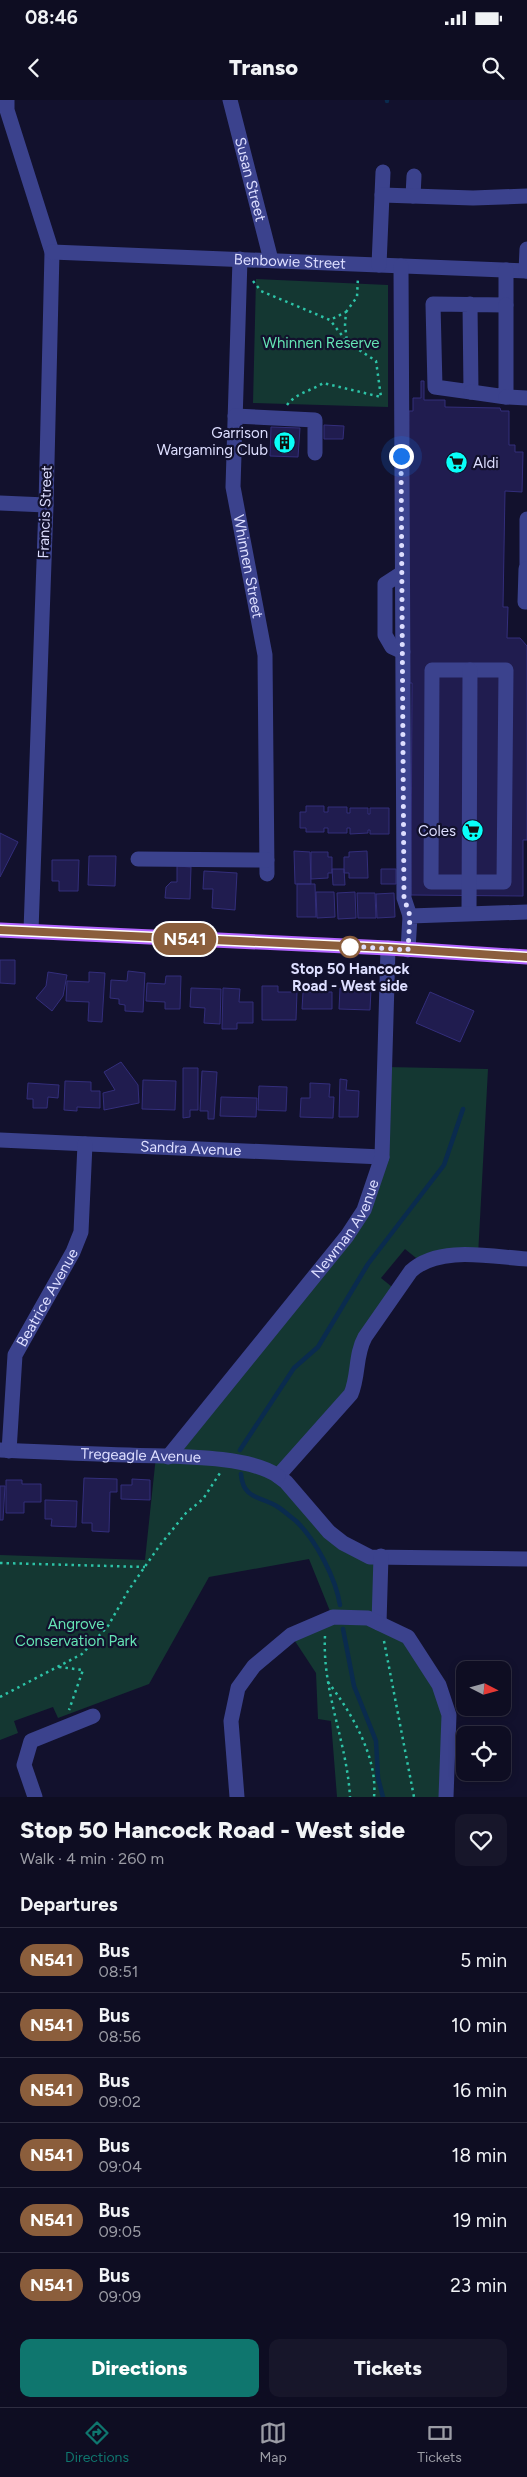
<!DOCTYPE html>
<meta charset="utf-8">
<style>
:root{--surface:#0e0d22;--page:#17162a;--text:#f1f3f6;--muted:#9b9ca5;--line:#2e2d40;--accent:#0f766e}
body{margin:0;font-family:Figtree,sans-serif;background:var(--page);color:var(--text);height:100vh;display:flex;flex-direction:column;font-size:19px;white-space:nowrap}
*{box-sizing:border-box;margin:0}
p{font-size:16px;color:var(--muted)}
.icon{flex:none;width:28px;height:28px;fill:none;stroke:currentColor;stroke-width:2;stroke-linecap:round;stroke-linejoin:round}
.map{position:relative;height:1697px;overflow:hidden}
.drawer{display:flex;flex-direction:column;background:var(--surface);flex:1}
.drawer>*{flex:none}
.badge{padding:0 10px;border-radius:16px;font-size:18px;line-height:32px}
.needle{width:32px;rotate:96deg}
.buttons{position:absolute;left:456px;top:1561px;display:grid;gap:10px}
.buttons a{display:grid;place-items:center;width:55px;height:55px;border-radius:10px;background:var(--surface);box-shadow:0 2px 8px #0003,0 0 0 1px var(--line);font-size:25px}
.you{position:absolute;width:25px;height:25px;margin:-12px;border:4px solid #fff;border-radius:50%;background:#1a73e8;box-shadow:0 0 0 8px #1a73e833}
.map>.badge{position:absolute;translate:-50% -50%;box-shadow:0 0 0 2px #fff}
h2{padding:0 20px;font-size:19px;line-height:45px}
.round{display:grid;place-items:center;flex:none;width:52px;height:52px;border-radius:10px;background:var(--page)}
.headline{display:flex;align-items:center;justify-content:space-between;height:85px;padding:0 20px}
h1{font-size:24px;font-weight:800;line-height:38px}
.primary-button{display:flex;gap:10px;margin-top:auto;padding:10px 20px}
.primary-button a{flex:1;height:58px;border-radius:10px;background:var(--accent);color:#fff;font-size:20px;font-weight:800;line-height:58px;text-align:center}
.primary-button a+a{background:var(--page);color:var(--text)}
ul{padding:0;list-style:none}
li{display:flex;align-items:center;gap:15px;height:65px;padding:0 20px;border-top:1px solid var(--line)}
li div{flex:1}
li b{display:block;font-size:19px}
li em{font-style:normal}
li .badge{min-width:55px;font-weight:700;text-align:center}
.status{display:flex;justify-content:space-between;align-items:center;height:35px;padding:0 25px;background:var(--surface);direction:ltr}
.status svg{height:14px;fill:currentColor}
header{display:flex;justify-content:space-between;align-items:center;height:65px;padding:0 20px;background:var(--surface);font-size:22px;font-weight:800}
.tab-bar{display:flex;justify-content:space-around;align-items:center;height:70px;border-top:1px solid var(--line);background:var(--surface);font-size:14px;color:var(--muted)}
.tab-bar a{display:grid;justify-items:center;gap:2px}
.tab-bar .selected{color:var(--accent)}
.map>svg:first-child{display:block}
.green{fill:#143732}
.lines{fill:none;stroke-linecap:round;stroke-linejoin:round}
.stream{stroke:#0a2b4e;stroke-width:4.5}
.building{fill:#201c4f;stroke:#332e7b}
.path{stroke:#2dc3a7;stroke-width:2.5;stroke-dasharray:2.5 4;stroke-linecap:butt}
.minor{stroke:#3b428d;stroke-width:15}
.major{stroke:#b264ff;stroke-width:15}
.line-casing{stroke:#fff;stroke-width:11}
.line{stroke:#8b5e3c;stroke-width:8}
.walk{stroke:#dddeff;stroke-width:5;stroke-dasharray:0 9}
.stop-dot{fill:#fff;stroke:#8b5e3c;stroke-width:2.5}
.labels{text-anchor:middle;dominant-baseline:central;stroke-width:4.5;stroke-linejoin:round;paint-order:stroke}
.street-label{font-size:15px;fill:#dddeff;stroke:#12112d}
.park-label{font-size:15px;fill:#64e4b4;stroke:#12112d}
.poi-label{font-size:15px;fill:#dddeff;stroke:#12112d;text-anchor:end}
.stop-label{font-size:15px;font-weight:bold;fill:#dddeff;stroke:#12112d}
</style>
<div class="status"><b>08:46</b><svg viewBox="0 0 49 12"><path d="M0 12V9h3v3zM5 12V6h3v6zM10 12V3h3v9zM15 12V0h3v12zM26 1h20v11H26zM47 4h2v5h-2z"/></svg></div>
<header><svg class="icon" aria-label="back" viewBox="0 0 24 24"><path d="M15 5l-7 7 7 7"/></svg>Transo<svg class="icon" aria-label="search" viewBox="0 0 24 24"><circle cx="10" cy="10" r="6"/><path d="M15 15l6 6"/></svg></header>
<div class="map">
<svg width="527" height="1697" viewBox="0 0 527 1697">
<rect width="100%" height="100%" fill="#12112d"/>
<path class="green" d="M256 179 388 185V307L253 303Z
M386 967 488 969 478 1156 421 1162 405 1149 381 1178 397 1191 365 1237 357 1279 278 1376 329 1432 381 1456 379 1523 408 1537 449 1615 446 1697H337L331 1621 318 1619 316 1573 291 1535 332 1516 309 1459 209 1477 149 1584 58 1618 53 1607 14 1621 18 1633 0 1640V1455L145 1460 156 1356 168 1357 347 1136 377 1074Z"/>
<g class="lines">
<path class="stream" d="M387 0V1
M240 1350 294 1268 318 1247 368 1164 444 1065 463 1009
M241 1374C243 1400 261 1396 278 1407 284 1411 291 1417 296 1421 316 1440 336 1479 340 1505
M343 1529 354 1586 376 1641 378 1678 383 1697"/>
</g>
<path class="building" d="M421 281H424V300H445V307L500 308 501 311H509V345H515V352H523L522 392 505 391 503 507H508L507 538H520L527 546V740H523V796L411 795 412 583H407L409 311H413V298H421Z
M324 325 344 326 343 339H324Z
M271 327 300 328 298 357 270 356Z
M306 706H324V712H328V707H347V713H350V708H368V714H370V708H389V734H370V730H368V733L350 734V728H347V733H328V728H324V732H306V728H300V712H306Z
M0 733 18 742 0 777Z
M294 751 310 752 311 784H295Z
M367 751 368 778H349V773H344V757H349V752Z
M311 752H328V757H332V773H328V778L311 779Z
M89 756H116L115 786 88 785Z
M52 760H79L78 791H59V781H52Z
M177 766 191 767 190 799 165 798 166 787 171 782H177Z
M332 769H344L345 785H333Z
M381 769H396V784H381Z
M204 771 237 773 235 810 212 808 213 789H203Z
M297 784H315L316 817H297Z
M316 792H334L335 817 317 818Z
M355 792 356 818 338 819 337 793Z
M357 793H375L376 818H358Z
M394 793 395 817 377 818 376 794Z
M0 860H15V884L0 883Z
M128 871 145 873 143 912 125 911V905L119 904V899L110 898 111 880 127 881Z
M48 872 67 875 63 896 52 911 36 898 46 886Z
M89 872 105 873 102 922 88 921 89 902 66 901 67 881 89 882Z
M166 876H181L180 909H165V902L146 901 147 883 165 884Z
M262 886H278V892H297L296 920H262Z
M191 888 221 889 220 924 204 923 205 908 190 907Z
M223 888 240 889 239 902H253V923H237V929H222Z
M340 888 371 889 370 910 339 909Z
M303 892H332V909H302Z
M430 892 474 911 460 942 416 923Z
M121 962 138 985 139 1003 104 1010 103 993 115 990 104 972Z
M183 968H198V1010H190V1017L183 1018Z
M202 971 217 972 214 1019H208V1011H200Z
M340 979 347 980 346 990 359 991 358 1017H339Z
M143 980 176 981 175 1010 142 1009Z
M65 981 91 982V991H100V1008L77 1007V1011L64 1010Z
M28 983 59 985 58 998 48 997 47 1008H33V999H27Z
M310 983 330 984 329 997H334L333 1018 300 1017 301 998H310Z
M259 986 287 987 286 1011 258 1010Z
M221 997 257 998 256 1017 220 1016Z
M84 1378 117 1379V1392H110L109 1432 92 1431V1423H82Z
M132 1379 150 1380V1400L121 1399V1385H132Z
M6 1380H22V1384H41V1402H24V1413H6Z
M0 1386H5L3 1420H0Z
M45 1400 77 1401 76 1427 51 1426 52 1419H45Z"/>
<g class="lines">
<path class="path" d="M253 181 261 191 330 220 346 212 345 225 347 241
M346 212 357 197 358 177
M287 305C296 293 311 291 323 283L381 297 376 261 347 242 330 220
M0 1463 145 1467
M325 1536C322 1591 347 1642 350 1697
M384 1541 414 1697
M59 1567 83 1570 69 1610
M328 1582C351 1612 378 1657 374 1697
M0 1597 82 1554 108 1526 128 1491 160 1445 186 1413 203 1399 220 1373"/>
<g class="minor">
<path d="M7 0V10L52 152 46 405 31 831"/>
<path id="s1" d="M230 0 271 160"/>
<path d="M382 95 383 72"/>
<path d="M413 96 414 76"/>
<path id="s2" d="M52 152 527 171"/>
<path id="s3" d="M240 159 233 387 265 555 267 774"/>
<path d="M379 165 382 95 473 98 527 96"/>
<path d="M401 166 404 798 410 816"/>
<path d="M526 171 527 149"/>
<path d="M470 204 471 292 435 287 433 204 506 205V170"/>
<path d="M471 292 506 297V205"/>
<path d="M506 297 527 298"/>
<path d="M235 316 315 320V353"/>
<path d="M0 403 46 405"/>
<path d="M527 419V469"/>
<path d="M526 469 525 502H527"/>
<path d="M402 473 385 484V535L392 547 403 552"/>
<path d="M432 570H506L504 782H431Z"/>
<path d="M138 759 267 760"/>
<path d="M469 813 470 570"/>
<path d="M408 850 410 816 527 812"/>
<path id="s4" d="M0 1040 382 1057"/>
<path d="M527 1159C492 1157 439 1145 411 1171L365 1237C355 1255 359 1275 351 1294L278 1376 286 1382 329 1432 343 1443 370 1457 527 1459"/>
<path id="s5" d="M0 1350C43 1352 86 1354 129 1355 168 1357 247 1354 278 1376"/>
<path id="s6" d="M9 1351 15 1255 73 1152 81 1132 85 1044"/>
<path id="s7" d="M168 1357 347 1136 364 1110 382 1057 388 848"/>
<path d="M379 1523 381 1456"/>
<path d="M35 1697 24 1665 31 1641 93 1616"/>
<path d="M237 1697 231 1621 238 1588 254 1566 291 1535 333 1517 368 1518 408 1537 439 1585 449 1615 446 1697"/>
</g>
<path class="major" d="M0 830 388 848 527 857"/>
</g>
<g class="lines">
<defs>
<path id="line" d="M0 830 388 848 527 857"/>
</defs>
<use href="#line" class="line-casing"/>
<use href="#line" class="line"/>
<path class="walk" d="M350 847 348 846 408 850 410 816 404 798 401 356"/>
</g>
<defs>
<symbol id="building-disc" viewBox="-11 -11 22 22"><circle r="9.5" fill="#09fff9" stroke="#12112d"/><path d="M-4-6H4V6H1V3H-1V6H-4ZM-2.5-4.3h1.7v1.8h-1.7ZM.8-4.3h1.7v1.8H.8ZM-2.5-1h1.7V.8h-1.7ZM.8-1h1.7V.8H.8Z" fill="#111"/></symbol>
<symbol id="supermarket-disc" viewBox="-11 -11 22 22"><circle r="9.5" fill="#09fff9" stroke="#12112d"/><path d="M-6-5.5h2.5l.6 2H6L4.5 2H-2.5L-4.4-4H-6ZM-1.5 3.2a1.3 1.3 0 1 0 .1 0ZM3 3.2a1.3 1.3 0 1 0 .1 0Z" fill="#111"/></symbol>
</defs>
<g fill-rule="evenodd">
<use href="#building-disc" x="272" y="330" width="25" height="25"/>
<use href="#supermarket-disc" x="444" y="350" width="25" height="25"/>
<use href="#supermarket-disc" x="460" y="718" width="25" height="25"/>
</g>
<circle class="stop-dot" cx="350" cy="847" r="10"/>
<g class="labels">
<g class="street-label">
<text stroke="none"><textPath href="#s1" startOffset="82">Susan Street</textPath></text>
<text stroke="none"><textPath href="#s2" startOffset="238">Benbowie Street</textPath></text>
<text transform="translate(45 412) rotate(-88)">Francis Street</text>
<text stroke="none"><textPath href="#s3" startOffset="309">Whinnen Street</textPath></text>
<text stroke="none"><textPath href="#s4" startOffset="191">Sandra Avenue</textPath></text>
<text stroke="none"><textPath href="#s7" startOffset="290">Newman Avenue</textPath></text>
<text stroke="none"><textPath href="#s6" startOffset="162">Beatrice Avenue</textPath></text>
<text stroke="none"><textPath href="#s5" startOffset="141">Tregeagle Avenue</textPath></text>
</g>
<g class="park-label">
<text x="321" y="243">Whinnen Reserve</text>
<text x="76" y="1524">Angrove<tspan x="76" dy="17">Conservation Park</tspan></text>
</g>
<g class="poi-label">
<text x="268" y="333">Garrison<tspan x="268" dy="17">Wargaming Club</tspan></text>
<text x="473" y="363" text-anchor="start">Aldi</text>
<text x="456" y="731">Coles</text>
</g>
<g class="stop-label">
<text x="350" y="869">Stop 50 Hancock<tspan x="350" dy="17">Road - West side</tspan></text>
</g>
</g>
</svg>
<div class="buttons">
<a><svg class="needle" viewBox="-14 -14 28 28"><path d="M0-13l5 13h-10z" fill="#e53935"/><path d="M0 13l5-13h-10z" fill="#9b9ca5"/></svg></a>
<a><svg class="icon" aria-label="locate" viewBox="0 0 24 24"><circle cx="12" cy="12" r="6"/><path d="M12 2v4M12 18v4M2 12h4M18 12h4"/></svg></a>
</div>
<div class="you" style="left:401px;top:356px"></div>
<b class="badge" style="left:185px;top:839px;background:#8b5e3c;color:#fff">N541</b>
</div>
<section class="drawer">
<div class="headline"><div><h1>Stop 50 Hancock Road - West side</h1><p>Walk · 4 min · 260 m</p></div><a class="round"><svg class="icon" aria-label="heart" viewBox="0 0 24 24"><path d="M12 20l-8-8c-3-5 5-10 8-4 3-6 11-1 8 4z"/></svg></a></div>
<h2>Departures</h2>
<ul>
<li><span class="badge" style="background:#8b5e3c;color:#fff">N541</span><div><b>Bus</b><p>08:51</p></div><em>5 min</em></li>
<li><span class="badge" style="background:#8b5e3c;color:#fff">N541</span><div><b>Bus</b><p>08:56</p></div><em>10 min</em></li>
<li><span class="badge" style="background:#8b5e3c;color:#fff">N541</span><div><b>Bus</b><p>09:02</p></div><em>16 min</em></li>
<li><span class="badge" style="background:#8b5e3c;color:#fff">N541</span><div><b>Bus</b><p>09:04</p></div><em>18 min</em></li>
<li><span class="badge" style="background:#8b5e3c;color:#fff">N541</span><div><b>Bus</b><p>09:05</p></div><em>19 min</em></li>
<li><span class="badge" style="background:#8b5e3c;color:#fff">N541</span><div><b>Bus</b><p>09:09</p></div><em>23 min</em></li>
</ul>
<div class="primary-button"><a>Directions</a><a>Tickets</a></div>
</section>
<nav class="tab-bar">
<a class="selected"><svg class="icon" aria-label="directions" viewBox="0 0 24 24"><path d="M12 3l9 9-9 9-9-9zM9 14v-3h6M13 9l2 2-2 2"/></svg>Directions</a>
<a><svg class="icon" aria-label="map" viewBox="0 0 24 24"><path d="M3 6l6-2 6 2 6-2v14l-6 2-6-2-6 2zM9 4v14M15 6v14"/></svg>Map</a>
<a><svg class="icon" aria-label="tickets" viewBox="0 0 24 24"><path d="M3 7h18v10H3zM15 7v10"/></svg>Tickets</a>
</nav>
